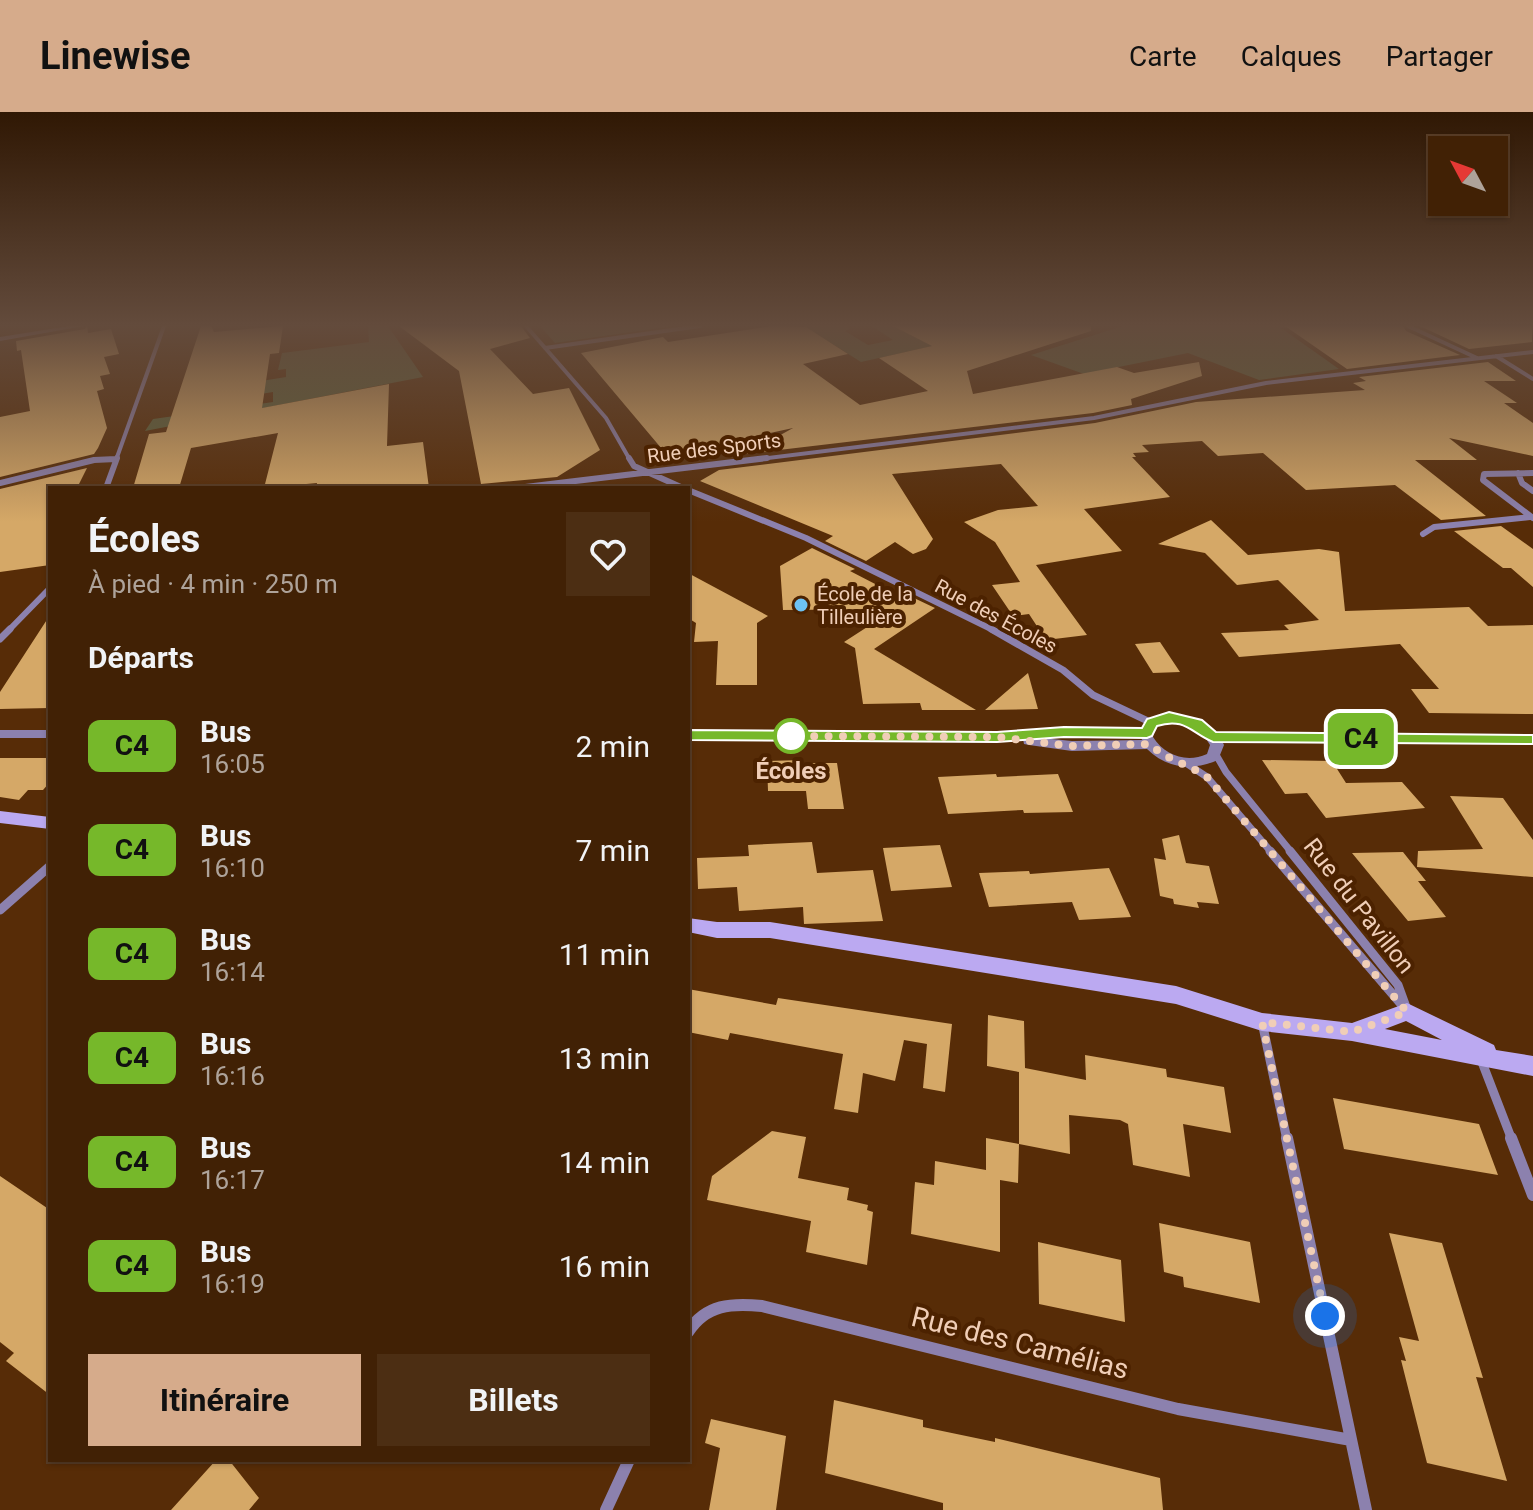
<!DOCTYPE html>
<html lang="fr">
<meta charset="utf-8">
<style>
:root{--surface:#412105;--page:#4c2e13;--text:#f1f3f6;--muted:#aea39a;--line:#5a3e27;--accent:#d6ab8b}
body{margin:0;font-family:Roboto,sans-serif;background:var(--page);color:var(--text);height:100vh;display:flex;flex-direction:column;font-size:30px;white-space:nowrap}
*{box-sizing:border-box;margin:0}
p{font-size:26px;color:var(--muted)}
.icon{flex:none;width:44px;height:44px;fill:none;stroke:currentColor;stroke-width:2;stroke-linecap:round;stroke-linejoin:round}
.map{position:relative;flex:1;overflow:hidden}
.side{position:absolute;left:48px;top:374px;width:642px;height:976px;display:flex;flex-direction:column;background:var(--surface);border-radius:0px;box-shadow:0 2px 6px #0004,0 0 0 2px var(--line)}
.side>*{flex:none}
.badge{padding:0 16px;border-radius:12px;font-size:28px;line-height:52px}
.needle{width:52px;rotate:311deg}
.controls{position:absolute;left:1428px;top:24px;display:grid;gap:16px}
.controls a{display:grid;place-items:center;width:80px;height:80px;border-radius:0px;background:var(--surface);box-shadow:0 2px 6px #0004,0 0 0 2px var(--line);font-size:40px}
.you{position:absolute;width:40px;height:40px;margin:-20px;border:6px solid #fff;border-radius:50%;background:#1a73e8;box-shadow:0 0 0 12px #1a73e833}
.map>.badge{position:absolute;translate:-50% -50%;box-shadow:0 0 0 4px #fff}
h2{padding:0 40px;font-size:30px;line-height:72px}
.round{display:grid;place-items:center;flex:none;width:84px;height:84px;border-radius:0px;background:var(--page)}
.head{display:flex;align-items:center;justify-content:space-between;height:136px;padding:0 40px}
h1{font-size:38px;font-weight:700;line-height:60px}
.primary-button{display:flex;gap:16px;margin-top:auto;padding:16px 40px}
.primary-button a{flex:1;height:92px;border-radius:0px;background:var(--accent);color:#111;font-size:32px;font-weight:700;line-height:92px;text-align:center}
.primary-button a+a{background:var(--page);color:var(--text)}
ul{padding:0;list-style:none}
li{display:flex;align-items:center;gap:24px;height:104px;padding:0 40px}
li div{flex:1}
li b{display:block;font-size:30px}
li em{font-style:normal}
li .badge{min-width:88px;font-weight:700;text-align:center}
header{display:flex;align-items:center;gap:48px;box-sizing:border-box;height:112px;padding:0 40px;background:var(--accent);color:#111}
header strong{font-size:38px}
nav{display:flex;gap:44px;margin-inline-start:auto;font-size:28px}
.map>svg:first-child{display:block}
.green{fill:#5b613b}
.building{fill:#d5a867}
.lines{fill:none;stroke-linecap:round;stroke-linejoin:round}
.minor-far4{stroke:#8c81ae;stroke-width:4}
.minor-far3{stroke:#8c81ae;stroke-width:6}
.minor-far2{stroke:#8c81ae;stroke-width:7}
.minor-far1{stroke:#8c81ae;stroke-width:9}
.minor{stroke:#8c81ae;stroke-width:12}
.tertiary{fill:#8c81ae;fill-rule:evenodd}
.secondary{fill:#bba9f1;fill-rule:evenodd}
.line{fill:#76b82a;stroke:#fff;stroke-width:2}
.walk{stroke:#f0ceb7;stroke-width:8;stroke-dasharray:0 14.4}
.poi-dot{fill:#6dc2f3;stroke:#4c2200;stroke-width:3}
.stop-dot{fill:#fff;stroke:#76b82a;stroke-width:4}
.labels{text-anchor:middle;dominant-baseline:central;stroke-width:8;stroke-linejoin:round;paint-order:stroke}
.far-street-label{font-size:20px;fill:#f0ceb7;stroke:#4c2200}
.far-poi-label{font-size:20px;fill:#f0ceb7;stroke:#4c2200;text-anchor:start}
.stop-label{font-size:24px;font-weight:bold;fill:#f0ceb7;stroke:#4c2200}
.street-label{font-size:24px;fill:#f0ceb7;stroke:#4c2200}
.near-street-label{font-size:28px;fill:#f0ceb7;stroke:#4c2200}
</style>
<header>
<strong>Linewise</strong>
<nav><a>Carte</a><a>Calques</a><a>Partager</a></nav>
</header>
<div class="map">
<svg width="1533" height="1398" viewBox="0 0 1533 1398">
<rect width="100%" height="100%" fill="#572c07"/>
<path class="green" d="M368 214H388L423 265 145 319 153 307 273 290V280L261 282V269L286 265V257L278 258 282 241 369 230Z
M540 214H673L555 231Z
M804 214H847L850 217 845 219 868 233 893 228 872 214H893L933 234 861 250Z
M1123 214H1311L1281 216 1339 257 1259 268 1188 241 1084 262 1031 243Z"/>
<path class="building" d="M87 214 88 221 111 217 119 242 104 245 110 262 100 264 104 277 97 279 107 316 98 336 94 342 0 365V305L30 299 21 238 17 239 16 229 85 217Z
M201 214H211L214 220 283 214 279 241 270 242 262 296 389 272 387 334 423 330 429 376H316L317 371 264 376 278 321 191 336 179 376H133L149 322 166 320Z
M399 214H521L530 226 490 237 533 282 569 276 600 338 557 365 481 372 459 259Z
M772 214 806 215 848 242 803 252 860 293 928 279 879 246 932 234 893 214H1091V219L967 259 973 282 1117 255 1134 261 1199 250 1202 264 1131 287 1132 293 1093 301 746 342 793 316 667 343 581 241 663 225 668 230Z
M1285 214H1403L1406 219 1460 243 1347 257Z
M1420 214H1532V230L1469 237Z
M1488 250 1516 269H1484L1517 291H1504L1533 311V344L1449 326 1477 348H1415L1486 404 1441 408 1395 373 1306 378 1263 341 1218 344 1202 329 1142 333 1149 340 1133 341 1136 345H1132L1170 385 1084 397 1122 439 1036 453 1087 523 1046 528 1029 502 1013 504 992 473 1020 470 995 430 964 410 998 398 1038 394 1001 352 892 362 933 427 926 437 913 442 895 430 866 449 825 429 833 424 700 369 719 358 1095 311 1196 290 1365 278 1353 271 1366 269 1359 265Z
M87 356 77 376H50V453L0 460V377Z
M1211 408 1248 443 1319 437 1339 440 1345 499 1469 495 1488 514 1533 513V602L1429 601 1411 577H1439L1400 532 1239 545 1221 521 1289 518 1284 513 1319 508 1278 468 1237 473 1205 441 1158 432Z
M1501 414 1533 437V475L1511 456H1503L1454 419Z
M812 436 855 457 850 459 908 489 914 486 935 496 874 537 976 598H922L920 591 863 592 855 536 844 530 895 497 783 498 780 454Z
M688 461 768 504 757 511V573H716L718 529 694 530 696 511 688 506Z
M50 503V596L0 597V580Z
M1160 530 1180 560 1153 561 1135 532Z
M1028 561 1038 597 985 598Z
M0 646H50V670L43 678H28L19 688 0 685Z
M803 648V651H837L844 697H808L806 679H768L767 649Z
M1262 648 1332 649 1346 671 1402 670 1425 696 1326 706 1307 681 1285 682Z
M996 662 997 665 1058 662 1073 700 1024 701 1023 698 948 702 938 665Z
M1450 684 1503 686 1533 728V765L1417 755 1418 739 1483 737Z
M1179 723 1186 751 1209 754 1219 792 1197 790 1199 796 1174 792 1173 787 1160 784 1154 746 1166 748 1162 727Z
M812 730 817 761 873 758 883 809 804 812 803 795 739 799 737 775 698 777 697 746 749 744 748 733Z
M940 733 952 775 891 779 883 736Z
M1403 740 1426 769H1418L1446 805 1408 809 1352 741Z
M1109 756 1131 805 1079 808 1072 790 989 795 979 761 1029 759 1030 762Z
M688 877 776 893 778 886 952 912 945 980 923 976 927 932 904 928 895 969 863 961 858 1001 834 997 843 942 730 921 728 928 688 920Z
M988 903 1024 909 1025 956 1086 968 1085 943 1166 957 1167 965 1224 975 1231 1021 1183 1012 1190 1065 1133 1053 1128 1012 1120 1008 1069 1003 1070 1042 1019 1032V960L987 954Z
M1333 986 1479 1012 1498 1063 1344 1037Z
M772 1019 806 1025 798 1066 849 1076 847 1088 868 1093 867 1098 873 1100 867 1153 806 1140 811 1109 707 1088 712 1064Z
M986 1026 1019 1032 1018 1071 1000 1068V1140L911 1122 915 1070 934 1073 935 1049 986 1058Z
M0 1064 50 1098V1283L6 1249 14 1241 0 1230Z
M1159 1111 1250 1130 1260 1191 1184 1175 1183 1165 1164 1160Z
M1389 1121 1442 1131 1483 1266 1476 1265 1507 1369 1427 1351 1401 1248 1406 1249 1399 1225 1419 1229Z
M1038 1130 1121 1148 1125 1210 1039 1192Z
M834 1288 923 1308V1315L995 1330V1326L1160 1366 1163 1398H943V1391L825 1361Z
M711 1307 786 1324 776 1398H709L720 1336 705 1331Z
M216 1348H229L259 1386 249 1398H171Z"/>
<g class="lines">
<path class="minor-far4" d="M526 214 606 306 630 348
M1408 214 1477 246
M545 236 700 214
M1496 244 1533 267
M102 348 116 347
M116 348 164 214
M751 348 1094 306 1266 271 1533 240"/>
<path class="minor-far3" d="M629 346 634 354 683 376
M1518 361 1522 371 1533 379
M1533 361 1484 362 1483 368 1533 406
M0 371 94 348 116 347
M106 376 117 346
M517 376 767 346
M688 378 806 426 995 519
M1423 422 1434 415 1530 405
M8 519 50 476"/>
<path class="minor-far2" d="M991 517 1063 558 1093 583 1152 611
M0 527 10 517
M1215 641 1226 660 1292 741
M1186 651 1207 665 1272 741"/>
<path class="minor-far1" d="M1270 739 1407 899
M1290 739 1398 873 1406 895
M0 798 50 754
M1262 910 1287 1028
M1480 945 1512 1028"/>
<path class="minor" d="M1287 1026 1366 1398
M1511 1026 1533 1083
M688 1220C706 1192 732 1191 762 1194L1178 1297 1351 1328
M606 1398 629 1348"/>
<path class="tertiary" d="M69 214H84L0 229V225Z
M1174 601 1198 607 1216 621 1533 624V632L1222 629 1224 633 1218 648C1193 659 1167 657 1147 637L1072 639 1029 633 1024 632 1023 627 997 629 688 627V619L997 621 1064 616 1142 617C1146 603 1162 602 1174 601ZM1174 609C1190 612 1202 619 1210 633L1207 642C1187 651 1165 644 1153 625L1155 615 1162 611ZM1064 624 1141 625 1142 628 1072 629 1042 626Z
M0 618H50V626H0Z"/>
<path class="secondary" d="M0 699 50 705V717L0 711Z
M688 806 717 810H770L1176 874 1262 901 1352 911 1407 891 1494 933 1496 938 1533 944V964L1352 929 1262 919 1176 892 770 826H717L688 820ZM1406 909 1442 928 1385 917Z"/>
</g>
<linearGradient id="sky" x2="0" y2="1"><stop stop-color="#301804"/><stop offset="0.52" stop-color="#634b3c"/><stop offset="1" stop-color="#634b3c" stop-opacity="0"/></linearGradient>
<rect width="1533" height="410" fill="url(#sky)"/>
<path class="line" d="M1169 600 1202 608 1216 620 1533 623V632L1213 630C1191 621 1185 605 1157 614L1152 624 1147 626 1064 625 997 630 688 628 681 623 688 618 997 620 1064 615 1142 616 1147 607Z"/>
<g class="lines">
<path class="walk" d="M791 624H781L997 625 1072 634 1150 632C1166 648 1188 652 1207 665L1407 900 1352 920 1262 910 1325 1204"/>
</g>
<circle class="poi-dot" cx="801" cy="493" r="8"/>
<circle class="stop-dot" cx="791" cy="624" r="16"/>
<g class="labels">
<g class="far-street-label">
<text transform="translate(714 336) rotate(-7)">Rue des Sports</text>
<text transform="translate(996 504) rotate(28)">Rue des Écoles</text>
</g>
<g class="far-poi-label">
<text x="817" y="482">École de la<tspan x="817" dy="23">Tilleulière</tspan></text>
</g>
<g class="stop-label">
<text x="791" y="659">Écoles</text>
</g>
<g class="street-label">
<text transform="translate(1359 794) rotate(52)">Rue du Pavillon</text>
</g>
<g class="near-street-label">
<text transform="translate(1020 1231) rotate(14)">Rue des Camélias</text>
</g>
</g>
</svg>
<div class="controls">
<a><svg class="needle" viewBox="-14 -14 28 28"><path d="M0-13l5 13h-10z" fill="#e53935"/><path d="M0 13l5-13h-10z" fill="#aea39a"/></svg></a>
</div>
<div class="you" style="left:1325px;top:1204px"></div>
<b class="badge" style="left:1361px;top:627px;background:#76b82a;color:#111">C4</b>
<section class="side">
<div class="head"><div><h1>Écoles</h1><p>À pied · 4 min · 250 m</p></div><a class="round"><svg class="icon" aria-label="heart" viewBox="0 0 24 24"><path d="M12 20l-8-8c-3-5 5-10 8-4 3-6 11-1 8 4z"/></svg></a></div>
<h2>Départs</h2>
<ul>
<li><span class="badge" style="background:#76b82a;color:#111">C4</span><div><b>Bus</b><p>16:05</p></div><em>2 min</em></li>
<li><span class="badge" style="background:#76b82a;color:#111">C4</span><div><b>Bus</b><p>16:10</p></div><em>7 min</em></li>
<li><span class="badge" style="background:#76b82a;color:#111">C4</span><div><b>Bus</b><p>16:14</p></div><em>11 min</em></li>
<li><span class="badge" style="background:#76b82a;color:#111">C4</span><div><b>Bus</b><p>16:16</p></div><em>13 min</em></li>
<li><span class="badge" style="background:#76b82a;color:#111">C4</span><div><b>Bus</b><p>16:17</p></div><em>14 min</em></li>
<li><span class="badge" style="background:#76b82a;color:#111">C4</span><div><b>Bus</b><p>16:19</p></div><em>16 min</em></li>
</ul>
<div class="primary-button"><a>Itinéraire</a><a>Billets</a></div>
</section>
</div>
